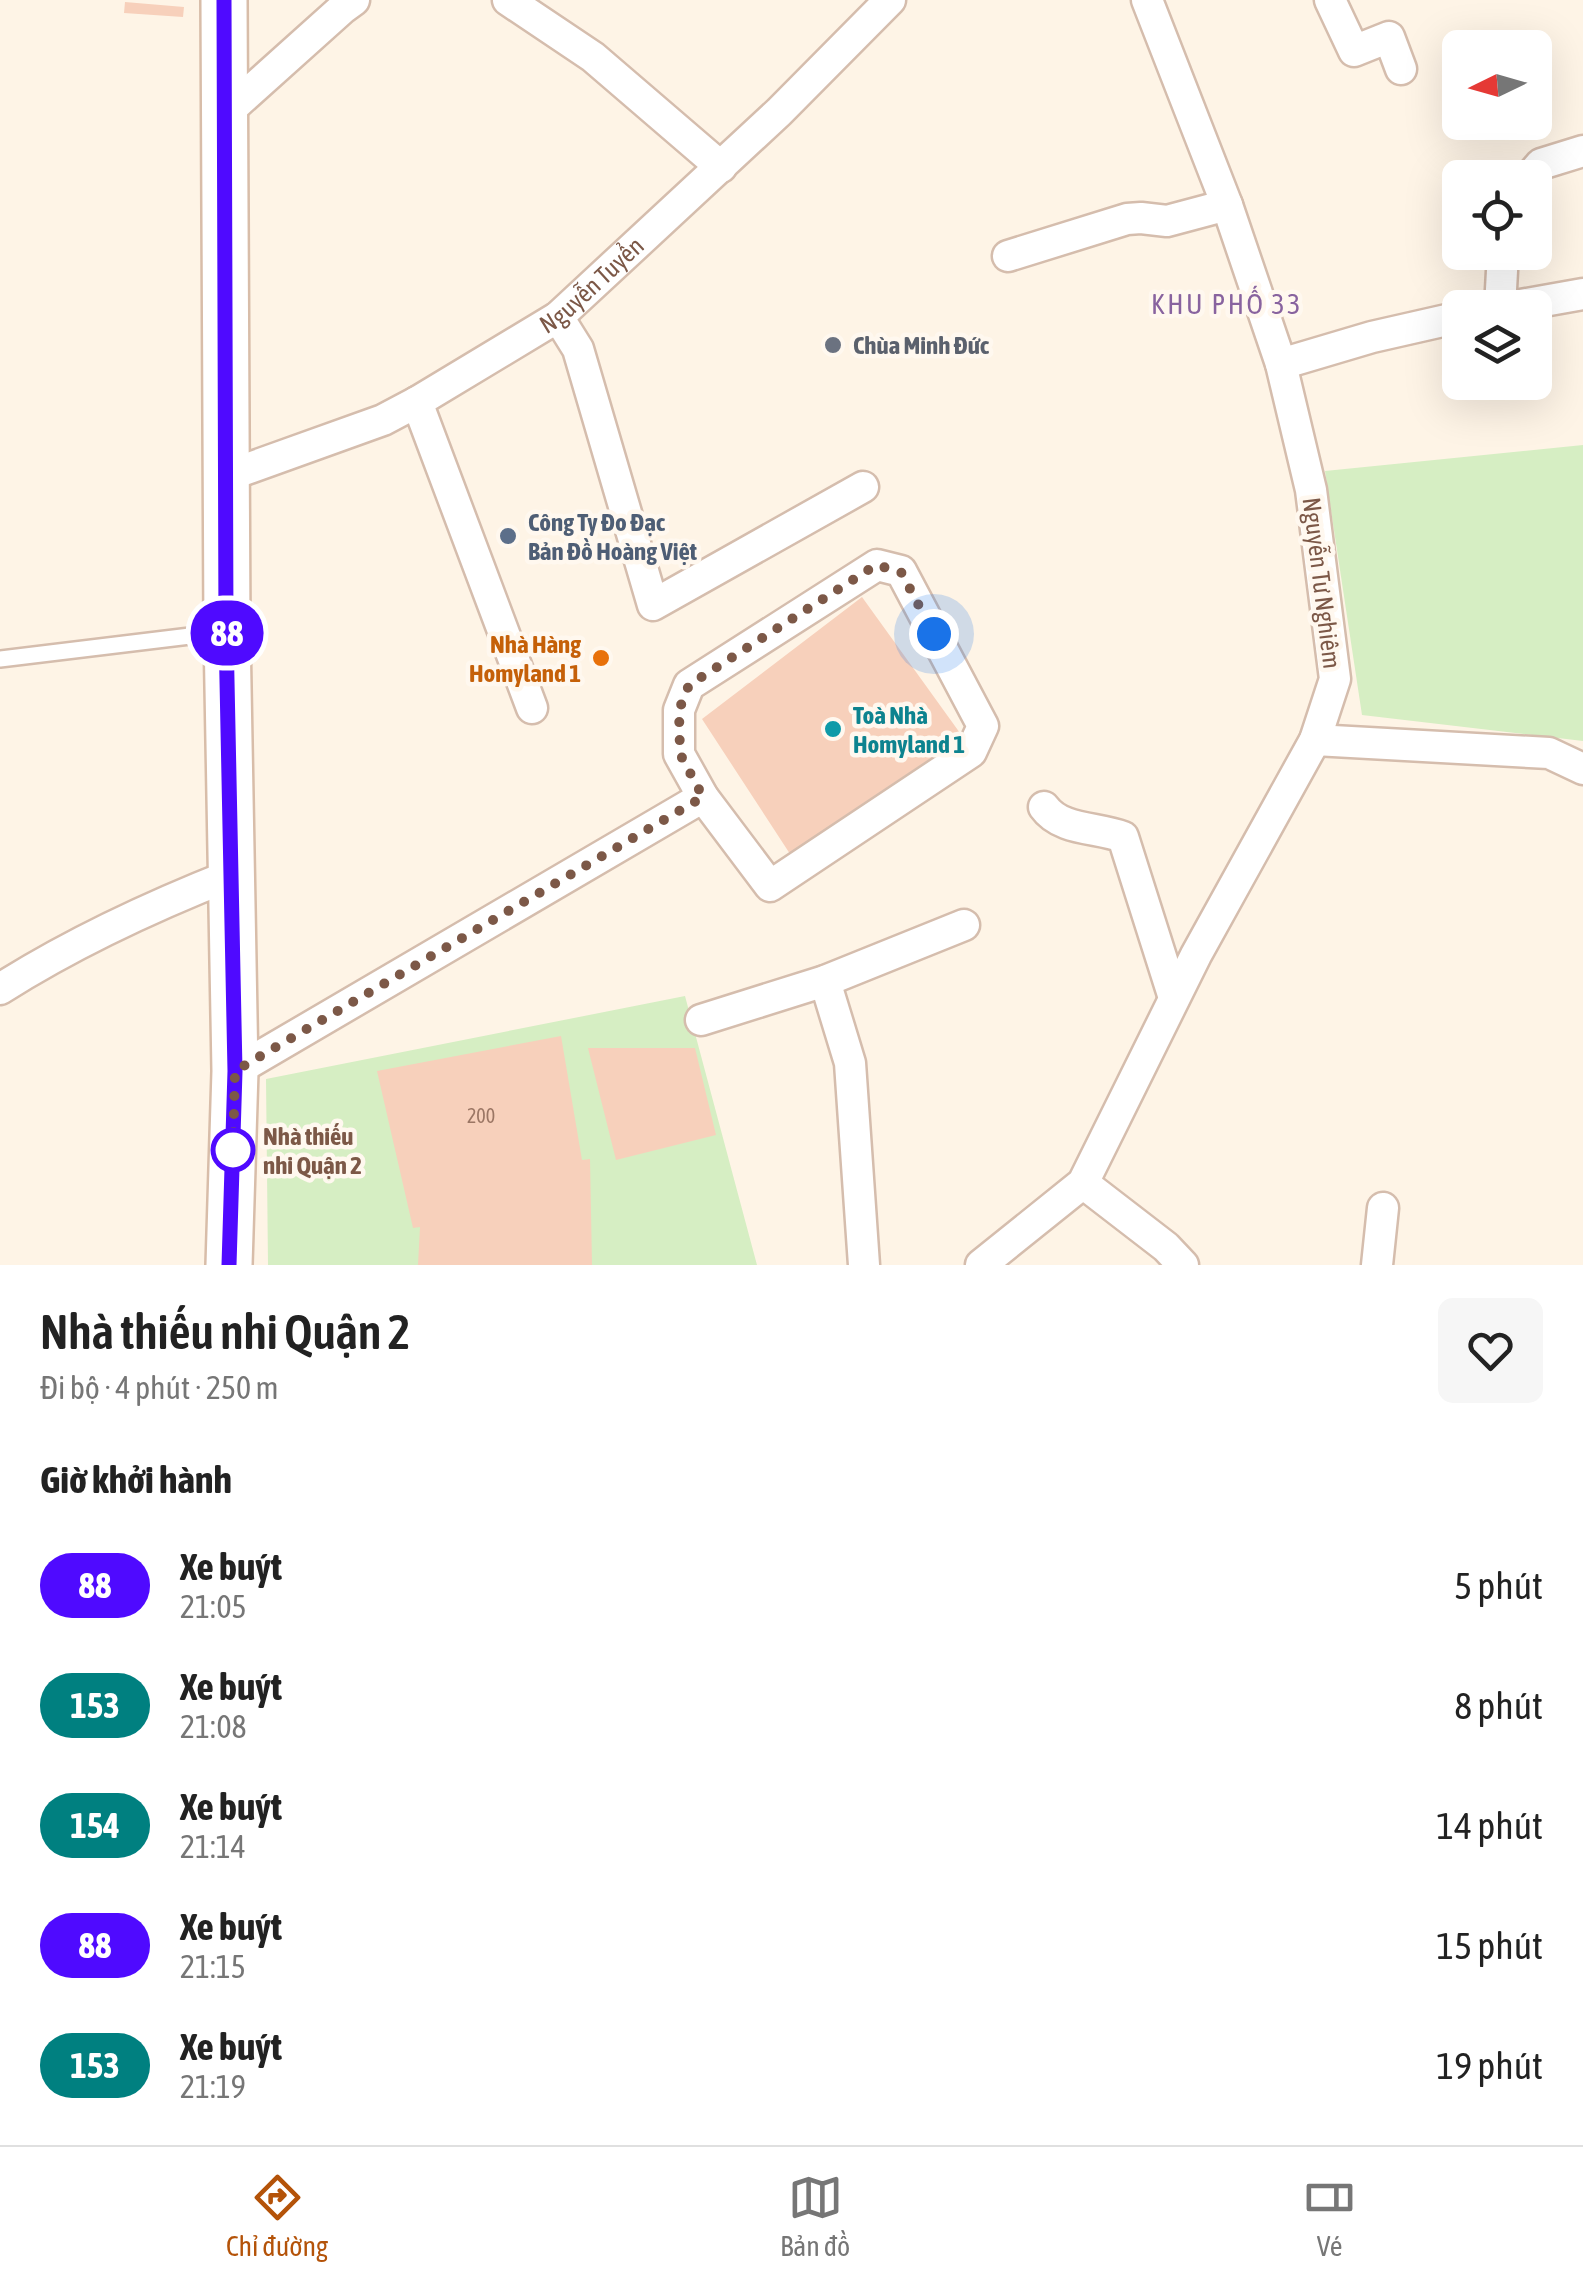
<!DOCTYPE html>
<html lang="vi">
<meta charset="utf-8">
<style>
:root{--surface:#fff;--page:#f6f6f6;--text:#222;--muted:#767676;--line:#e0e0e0;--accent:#b45309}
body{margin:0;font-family:"Asap Condensed",sans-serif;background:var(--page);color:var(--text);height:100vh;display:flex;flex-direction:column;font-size:38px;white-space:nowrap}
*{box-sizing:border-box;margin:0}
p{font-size:32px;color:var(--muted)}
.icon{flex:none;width:55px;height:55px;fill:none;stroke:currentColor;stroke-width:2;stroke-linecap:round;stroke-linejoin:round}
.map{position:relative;height:1265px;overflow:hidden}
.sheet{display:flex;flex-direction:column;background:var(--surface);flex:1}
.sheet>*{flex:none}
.badge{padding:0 20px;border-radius:32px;font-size:35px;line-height:65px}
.needle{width:65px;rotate:265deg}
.tools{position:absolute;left:1442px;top:30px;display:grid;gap:20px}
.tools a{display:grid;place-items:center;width:110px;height:110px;border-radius:15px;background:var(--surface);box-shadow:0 10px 40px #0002;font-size:50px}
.you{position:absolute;width:50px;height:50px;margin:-25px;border:8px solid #fff;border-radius:50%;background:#1a73e8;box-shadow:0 0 0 15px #1a73e833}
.map>.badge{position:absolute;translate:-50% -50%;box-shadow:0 0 0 5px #fff}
h2{padding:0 40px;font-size:38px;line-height:90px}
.round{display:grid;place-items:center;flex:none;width:105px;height:105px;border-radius:15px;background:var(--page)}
.head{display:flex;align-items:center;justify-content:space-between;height:170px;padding:0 40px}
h1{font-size:48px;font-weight:600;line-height:75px}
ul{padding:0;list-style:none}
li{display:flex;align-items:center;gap:30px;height:120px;padding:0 40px}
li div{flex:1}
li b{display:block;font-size:38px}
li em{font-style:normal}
li .badge{min-width:110px;font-weight:700;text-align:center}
.tab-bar{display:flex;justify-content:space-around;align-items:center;height:140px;border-top:2px solid var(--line);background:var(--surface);font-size:28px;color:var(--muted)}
.tab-bar a{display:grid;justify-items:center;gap:5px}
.tab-bar .on{color:var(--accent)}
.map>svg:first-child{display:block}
.green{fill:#d6eec3}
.building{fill:#f7d0bb}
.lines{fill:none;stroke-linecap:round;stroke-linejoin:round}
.service-casing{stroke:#d5bdad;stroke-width:20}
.minor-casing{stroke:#d5bdad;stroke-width:35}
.secondary-casing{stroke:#d8bda9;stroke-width:50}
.service{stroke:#fff;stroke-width:15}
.minor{stroke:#fff;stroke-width:30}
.secondary{stroke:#fff;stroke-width:45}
.line-casing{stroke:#fff;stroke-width:22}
.line{stroke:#4f0aff;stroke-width:15}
.walk{stroke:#7c5847;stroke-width:10;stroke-dasharray:0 18}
.worship-dot{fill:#6b7280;stroke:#fff8ef;stroke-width:4}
.service-dot{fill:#5c6f8a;stroke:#fff8ef;stroke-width:4}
.food-dot{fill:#e8710a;stroke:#fff8ef;stroke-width:4}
.culture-dot{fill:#0f9aa8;stroke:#fff8ef;stroke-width:4}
.stop-dot{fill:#fff;stroke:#4f0aff;stroke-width:5}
.labels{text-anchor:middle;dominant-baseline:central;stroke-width:9;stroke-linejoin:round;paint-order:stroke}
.number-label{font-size:20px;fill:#9b7664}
.street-label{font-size:25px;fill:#7c5847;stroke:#fff8ef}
.worship-label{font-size:25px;font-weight:bold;fill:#5b616d;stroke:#fff8ef;text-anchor:start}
.service-label{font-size:25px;font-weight:bold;fill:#4e5e75;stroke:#fff8ef;text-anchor:start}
.food-label{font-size:25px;font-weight:bold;fill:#c56008;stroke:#fff8ef;text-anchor:end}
.culture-label{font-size:25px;font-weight:bold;fill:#0d838f;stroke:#fff8ef;text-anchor:start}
.stop-label{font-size:25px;font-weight:bold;fill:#7c5847;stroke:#fff8ef;text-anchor:start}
.neighbourhood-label{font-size:28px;letter-spacing:2.5px;fill:#88639f;stroke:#fff8ef}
</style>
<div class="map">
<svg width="1583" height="1265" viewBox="0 0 1583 1265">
<rect width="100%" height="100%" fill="#fef4e6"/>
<path class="green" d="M1583 445V741L1362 715 1325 471Z
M685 996 757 1265H268L266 1079Z"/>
<path class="building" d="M125 2 184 7 183 17 124 13Z
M862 597 965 740 792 857 702 719Z
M561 1036 582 1160 590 1159 592 1265H418L420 1227 413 1228 377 1071Z
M588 1048H695L716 1135 616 1160Z"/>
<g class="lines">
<defs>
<path id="service" d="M0 659 223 632"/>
<g id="minor">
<path d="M508 0 593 57 721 167"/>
<path d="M1330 0 1354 51 1389 37 1401 69"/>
<path d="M226 113 343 8 354 0"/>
<path d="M1529 178 1541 164 1583 151"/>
<path d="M1008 256 1127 219 1141 218 1167 221 1227 205"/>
<path d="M1500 308 1503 252"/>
<path d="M1504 308 1583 294"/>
<path d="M558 317 578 349 653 605 863 487"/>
<path d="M1281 364 1372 337 1460 317"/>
<path d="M417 402 532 708"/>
<path id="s1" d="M227 476 383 420 417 402 558 317 779 112 890 0"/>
<path d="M877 565 901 571 983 726 971 752 770 886 703 797 679 754V710L689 685Z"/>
<path d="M1315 740 1549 753 1583 769"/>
<path d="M1044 807C1061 831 1098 827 1123 837L1174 998"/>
<path d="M825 981 850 1063 864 1265"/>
<path d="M0 989C74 942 150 907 231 875"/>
<path d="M701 1020 825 981 964 925"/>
<path d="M235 1071 703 797"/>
<path d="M1083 1183 1166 1247 1183 1265"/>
<path d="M981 1265 1083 1183 1196 955 1315 740 1335 679 1311 490 1281 364 1227 205 1147 0"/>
<path d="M1377 1265 1383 1208"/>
</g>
<path id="secondary" d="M224 0 227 632 235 1071 229 1265"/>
</defs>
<use href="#service" class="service-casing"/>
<use href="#minor" class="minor-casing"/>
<use href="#secondary" class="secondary-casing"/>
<use href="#service" class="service"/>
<use href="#minor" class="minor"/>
<use href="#secondary" class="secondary"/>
</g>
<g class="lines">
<defs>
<path id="line" d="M224 0 226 632 235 1071 229 1265"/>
</defs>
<use href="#line" class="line-casing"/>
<use href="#line" class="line"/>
<path class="walk" d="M233 1150 235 1071 703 797 680 754 679 710 689 685 876 565 901 572 934 634"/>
</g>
<circle class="worship-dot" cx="833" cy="345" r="10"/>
<circle class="service-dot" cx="508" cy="536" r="10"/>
<circle class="food-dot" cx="601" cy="658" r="10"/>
<circle class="culture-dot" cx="833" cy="729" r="10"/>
<circle class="stop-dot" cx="233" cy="1150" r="20"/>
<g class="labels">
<g class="number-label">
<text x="481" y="1115">200</text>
</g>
<g class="street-label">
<text stroke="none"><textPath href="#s1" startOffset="415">Nguyễn Tuyển</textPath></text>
<text transform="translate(1322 583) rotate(83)">Nguyễn Tư Nghiêm</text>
</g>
<g class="worship-label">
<text x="853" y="345">Chùa Minh Đức</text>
</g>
<g class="service-label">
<text x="528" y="522">Công Ty Đo Đạc<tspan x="528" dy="29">Bản Đồ Hoàng Việt</tspan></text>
</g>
<g class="food-label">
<text x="581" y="644">Nhà Hàng<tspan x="581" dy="29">Homyland 1</tspan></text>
</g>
<g class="culture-label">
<text x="853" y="715">Toà Nhà<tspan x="853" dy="29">Homyland 1</tspan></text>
</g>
<g class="stop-label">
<text x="263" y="1136">Nhà thiếu<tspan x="263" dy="29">nhi Quận 2</tspan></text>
</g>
<g class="neighbourhood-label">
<text x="1227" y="304">KHU PHỐ 33</text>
</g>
</g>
</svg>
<div class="tools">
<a><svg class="needle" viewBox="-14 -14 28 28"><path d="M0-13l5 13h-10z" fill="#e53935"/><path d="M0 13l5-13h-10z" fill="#767676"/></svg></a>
<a><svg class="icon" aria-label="locate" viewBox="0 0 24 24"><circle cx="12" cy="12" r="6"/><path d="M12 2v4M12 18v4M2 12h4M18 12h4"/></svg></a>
<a><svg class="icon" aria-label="layers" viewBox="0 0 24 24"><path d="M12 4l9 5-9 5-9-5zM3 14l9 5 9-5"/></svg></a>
</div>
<div class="you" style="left:934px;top:634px"></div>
<b class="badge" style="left:227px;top:633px;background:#4f0aff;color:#fff">88</b>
</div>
<section class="sheet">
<div class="head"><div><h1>Nhà thiếu nhi Quận 2</h1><p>Đi bộ · 4 phút · 250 m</p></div><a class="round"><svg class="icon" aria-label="heart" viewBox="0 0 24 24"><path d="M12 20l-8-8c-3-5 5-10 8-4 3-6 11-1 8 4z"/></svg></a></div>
<h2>Giờ khởi hành</h2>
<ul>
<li><span class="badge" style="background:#4f0aff;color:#fff">88</span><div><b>Xe buýt</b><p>21:05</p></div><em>5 phút</em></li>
<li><span class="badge" style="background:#008080;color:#fff">153</span><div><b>Xe buýt</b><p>21:08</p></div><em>8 phút</em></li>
<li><span class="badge" style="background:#008080;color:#fff">154</span><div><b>Xe buýt</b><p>21:14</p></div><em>14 phút</em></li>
<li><span class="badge" style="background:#4f0aff;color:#fff">88</span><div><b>Xe buýt</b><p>21:15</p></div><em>15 phút</em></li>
<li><span class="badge" style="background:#008080;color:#fff">153</span><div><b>Xe buýt</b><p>21:19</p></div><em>19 phút</em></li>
</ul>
</section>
<nav class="tab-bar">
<a class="on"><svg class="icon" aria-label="directions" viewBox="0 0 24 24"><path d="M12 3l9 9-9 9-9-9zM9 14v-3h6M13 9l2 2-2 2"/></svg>Chỉ đường</a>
<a><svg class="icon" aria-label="map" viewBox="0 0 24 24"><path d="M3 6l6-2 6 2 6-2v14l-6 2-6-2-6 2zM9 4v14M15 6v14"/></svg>Bản đồ</a>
<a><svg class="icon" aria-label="tickets" viewBox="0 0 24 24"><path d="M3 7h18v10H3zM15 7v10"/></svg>Vé</a>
</nav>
